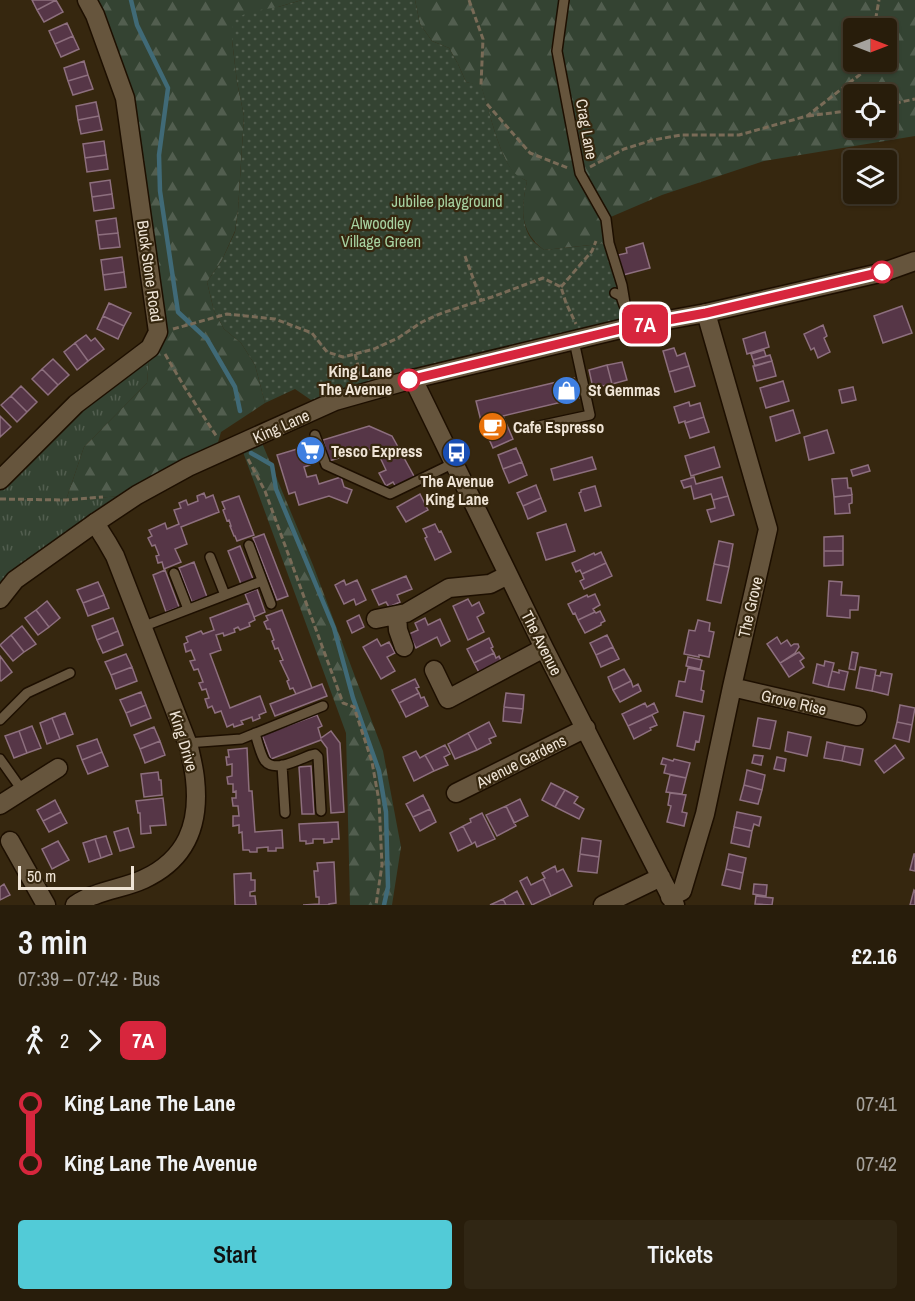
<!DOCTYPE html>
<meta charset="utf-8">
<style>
:root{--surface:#281d0b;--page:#302614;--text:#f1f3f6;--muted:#a5a29d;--line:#443b2c;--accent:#52cbd7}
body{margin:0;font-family:"Archivo Narrow",sans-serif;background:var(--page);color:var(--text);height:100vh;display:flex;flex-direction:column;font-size:22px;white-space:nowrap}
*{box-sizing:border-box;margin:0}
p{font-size:20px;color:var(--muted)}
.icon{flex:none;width:33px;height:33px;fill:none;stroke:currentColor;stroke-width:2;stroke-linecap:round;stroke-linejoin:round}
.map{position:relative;height:905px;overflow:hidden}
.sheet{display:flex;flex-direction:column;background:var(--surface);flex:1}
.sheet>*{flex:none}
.badge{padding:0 12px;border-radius:9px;font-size:21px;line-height:39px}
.needle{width:39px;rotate:90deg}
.controls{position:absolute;left:843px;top:18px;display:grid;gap:12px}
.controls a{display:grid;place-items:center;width:54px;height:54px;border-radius:6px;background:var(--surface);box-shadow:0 2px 4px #0004,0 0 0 2px var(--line);font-size:30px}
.scale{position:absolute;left:18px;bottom:15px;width:116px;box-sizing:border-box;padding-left:6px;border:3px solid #efe4d6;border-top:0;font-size:16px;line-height:21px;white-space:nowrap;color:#efe4d6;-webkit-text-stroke:4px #36270f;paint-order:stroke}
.map>.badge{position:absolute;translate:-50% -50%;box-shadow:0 0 0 3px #fff}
.legs{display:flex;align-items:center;gap:9px;height:66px;padding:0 18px;font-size:20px}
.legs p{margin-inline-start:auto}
.headline{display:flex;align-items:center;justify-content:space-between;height:102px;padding:0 18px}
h1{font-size:33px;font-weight:600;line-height:45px}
.cta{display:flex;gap:12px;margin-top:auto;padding:12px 18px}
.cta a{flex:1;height:69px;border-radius:6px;background:var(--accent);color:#111;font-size:24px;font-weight:600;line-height:69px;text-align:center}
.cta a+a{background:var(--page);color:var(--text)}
ul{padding:0 18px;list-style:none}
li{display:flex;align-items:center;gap:21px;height:60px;font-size:22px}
li i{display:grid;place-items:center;width:9px;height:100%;margin:0 8px;background:currentColor}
li i::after{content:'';width:15px;height:15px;margin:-8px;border:4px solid;border-radius:50%;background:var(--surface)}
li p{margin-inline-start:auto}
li:first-child i{background:linear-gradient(#0000 50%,currentColor 0)}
li:last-child i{background:linear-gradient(currentColor 50%,#0000 0)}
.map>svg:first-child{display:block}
.grass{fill:url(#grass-tufts)}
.forest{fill:url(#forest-firs);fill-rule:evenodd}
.park{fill:url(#park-dots)}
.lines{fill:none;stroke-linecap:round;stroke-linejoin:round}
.stream{stroke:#406a77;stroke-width:4.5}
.building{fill:#563647;stroke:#8d6f7e;stroke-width:1.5}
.service-casing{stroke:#1d0f00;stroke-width:12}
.minor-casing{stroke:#1d0f00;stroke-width:21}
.tertiary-casing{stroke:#1d0f00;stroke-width:21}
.path{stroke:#796b57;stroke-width:3;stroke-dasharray:6 3;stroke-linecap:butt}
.service{stroke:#66553d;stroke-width:9}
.minor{stroke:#66553d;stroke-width:18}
.tertiary{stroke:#66553d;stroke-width:18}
.line-1-casing{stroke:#fff;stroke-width:14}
.line-1{stroke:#d7263d;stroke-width:9}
.stop-1-dot{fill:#fff;stroke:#d7263d;stroke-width:3}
.labels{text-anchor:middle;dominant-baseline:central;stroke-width:4.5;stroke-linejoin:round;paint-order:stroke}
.street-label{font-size:16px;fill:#efe4d6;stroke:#36270f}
.park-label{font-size:16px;fill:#a7d2a1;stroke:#36270f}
.stop-label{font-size:16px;font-weight:bold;fill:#efe4d6;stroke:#36270f;text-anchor:end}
.poi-label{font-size:16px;font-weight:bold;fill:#efe4d6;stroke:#36270f;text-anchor:start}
</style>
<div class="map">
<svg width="915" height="905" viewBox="0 0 915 905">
<defs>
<pattern id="grass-tufts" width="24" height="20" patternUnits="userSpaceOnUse" patternTransform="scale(1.5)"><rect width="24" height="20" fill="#344332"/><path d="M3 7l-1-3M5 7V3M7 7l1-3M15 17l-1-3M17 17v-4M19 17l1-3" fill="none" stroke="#525e4f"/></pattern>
<pattern id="forest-firs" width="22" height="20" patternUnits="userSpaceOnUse" patternTransform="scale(1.5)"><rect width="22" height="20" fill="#344332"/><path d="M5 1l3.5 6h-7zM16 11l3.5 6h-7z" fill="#525e4f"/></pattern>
<pattern id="park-dots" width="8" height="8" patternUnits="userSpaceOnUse" patternTransform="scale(1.5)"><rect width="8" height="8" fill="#344332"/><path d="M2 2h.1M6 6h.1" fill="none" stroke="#525e4f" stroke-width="1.8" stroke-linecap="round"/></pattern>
</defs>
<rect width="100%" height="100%" fill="#36270f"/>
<path class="grass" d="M150 348 147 383 84 447 66 500 137 495 0 599V480Z"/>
<path class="forest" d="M87 0H302L278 7 232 40 237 82 244 116 238 210 235 231 222 260 207 282 214 311 224 329 241 343 255 365 265 403 221 432 214 456 137 495 66 500 84 447 147 383 150 348 158 332 125 98Z
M415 0H915V136L764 161 662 195 606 219 609 243 544 250C519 231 521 209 527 181 524 179 521 178 518 177 500 163 489 108 481 86L466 82 458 64 449 48 432 41 420 24ZM854 28H886V62H854ZM854 94H886V128H854Z
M262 443 313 565 383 751 401 847 392 905H350L346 733 243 452Z"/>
<path class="park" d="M302 0H415L420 24 432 41 449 48 458 64 466 82 481 85C489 108 500 163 518 176 521 178 524 179 527 181 523 200 519 224 533 241 536 244 540 247 544 250L609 243 632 327 370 383 311 400 295 389 265 403 255 365 241 343 224 329 214 311 207 282 222 260 235 232 238 210 244 116 237 82 232 40 233 21 248 12 278 7Z"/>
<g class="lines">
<path class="stream" d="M131 0 137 25 168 88 159 155 160 191 178 312 207 339 235 387 240 411
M251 453 272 465 276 489 334 628 353 698 379 771 386 812 388 887 384 905"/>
</g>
<path class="building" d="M32 0H56L37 10Z
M56 0 63 12 44 22 37 10Z
M67 23 73 36 55 44 49 31Z
M73 36 79 49 61 57 55 44Z
M84 61 88 75 68 81 64 68Z
M88 75 93 89 73 95 68 81Z
M96 102 99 116 78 120 76 106Z
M99 116 102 130 81 134 78 120Z
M104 141 106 155 85 158 83 144Z
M106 155 108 169 87 172 85 158Z
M110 180 112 194 92 197 90 183Z
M112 194 114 208 94 211 92 197Z
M116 218 118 233 98 235 96 221Z
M118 233 120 247 100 249 98 235Z
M643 243 650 268 623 275 618 255 627 253 626 248Z
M122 257 124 272 103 275 101 260Z
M124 272 126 287 105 290 103 275Z
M109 303 131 313 124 326 103 316Z
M902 306 912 333 883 343 874 316Z
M103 316 124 326 118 339 97 329Z
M823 325 827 336 824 338 830 352 818 358 814 348 811 350 804 334Z
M765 332 769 347 747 354 743 339Z
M86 335 91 341 95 338 104 349 88 361 75 343Z
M75 343 88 361 77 370 64 352Z
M674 348 677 356 685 353 689 366 669 372 663 351Z
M764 350 766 356 753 360 751 354Z
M770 355 772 361 755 366 753 360Z
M53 359 69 375 58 385 42 369Z
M772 361 776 376 757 381 753 366Z
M622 362 627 380 612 384 607 365Z
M607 365 612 384 593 388 589 370Z
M689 366 695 386 675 392 669 372Z
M42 369 58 385 48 395 32 379Z
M574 378 579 398 503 416 513 439 493 448 481 421 476 401Z
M783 381 789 401 766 408 760 388Z
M21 386 37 402 27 412 11 396Z
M853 387 856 400 842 403 839 390Z
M11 396 27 412 17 422 1 405Z
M689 402 690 406 700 403 704 417 685 423V421L679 423 674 407Z
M793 410 800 433 776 441 770 417Z
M0 416 11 427 0 437Z
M704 417 709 432 690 438 685 423Z
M369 426 392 436 415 478 397 489 393 482 386 486 379 473 386 470 378 453 368 449 329 461 323 440Z
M827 430 834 453 809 460 804 437Z
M314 444 319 460 310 462V465L304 467 307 477 316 475 319 484 341 477 344 487 352 490 347 503 329 496 299 505 295 492 289 494 277 455Z
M714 447 720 467 691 476 685 456Z
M516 448 522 462 503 469 498 455Z
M592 457 596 469 554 480 551 469Z
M522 462 527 475 509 483 503 469Z
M868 465 870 471 853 476 851 470Z
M694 477 696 484 722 477 728 496 713 500 711 494 694 499 691 486 684 488 681 481Z
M847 478 848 488H851L852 495 834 497 832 479Z
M536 485 541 498 523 506 517 493Z
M595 486 601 506 585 511 579 493 581 492V490Z
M204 493 206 498 213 495 219 512 181 527 187 544 175 549 181 562 164 569 162 562 158 563 156 556 159 555 155 545 152 546 148 538 152 536 149 530 165 523 167 529 179 524 174 510 181 508 179 503 186 500 188 505 198 501 197 496Z
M420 494 428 510 406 522 397 507Z
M852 495V503L849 504 850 513 835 514 834 497Z
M239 496 254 535 237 541 235 536H234L230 526H231L229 520 227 521 223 510 225 509 222 502Z
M728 496 734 515 711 522 707 510 715 508 713 500Z
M541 498 546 511 528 519 523 506Z
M435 524 439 532 441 531 451 552 435 560 425 538 427 537 423 529Z
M566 524 575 551 546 560 537 533Z
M264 534 288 596 277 600 253 538Z
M843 536V551H824V537Z
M719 541 733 544 729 567 714 564Z
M240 546 253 579 241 584 228 551Z
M824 551H843V565L824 566Z
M601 552 606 563 582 574 580 570 576 572 572 563 594 553 595 555Z
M194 562 207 597 192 602 179 568Z
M606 563 612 576 584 589 580 581 584 579 582 574Z
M714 564 729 567 721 603 707 600Z
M165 570 179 607 166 612 153 575Z
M406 576 412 589 397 595 400 602 389 607 386 602 379 605 372 590Z
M344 580 346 585 357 580 366 600 356 605 354 599 344 604 335 585Z
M829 581 842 582 841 595 859 596 858 610H850V618L827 616Z
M98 582 104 595 83 603 77 590Z
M257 589 265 612 254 617 245 594Z
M595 594 600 605 593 609 595 612 578 620 575 613 573 614 568 604 587 595 588 597Z
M104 595 109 608 88 616 83 603Z
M468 599 472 606 479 602 484 613 477 617 484 632 468 640 453 606Z
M47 601 60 618 49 627 36 610Z
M249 603 255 620 249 623 250 626 240 630 238 627 234 629 235 632 224 636 223 633 216 635 221 650 210 654 230 708 260 696 266 712 259 715 260 718 253 721 252 717 241 721 243 724 234 727 233 724 227 727 221 711 215 713 212 706 208 708 205 699 209 698 206 689 202 690 199 683 203 682 198 669 194 670 190 661 195 660 191 650 186 652 184 644 188 642 186 637 201 631 203 634 214 630 210 618Z
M36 610 49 627 38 635 25 618Z
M282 610 312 688 296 694 293 688 290 689 287 681 289 680 280 661 283 660 278 648 275 649 272 641 274 640 270 629H267L264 622 268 620 266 616Z
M600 611 605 621 601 623V625L585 633 578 620 595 612 596 613Z
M359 615 364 627 352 633 347 621Z
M113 618 118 631 97 640 92 626Z
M425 618 428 625 440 619 450 641 441 646 437 637 416 648 409 634 418 630 415 623Z
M698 620 710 623 709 631 714 632 709 657 699 655V657L684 654 689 630 695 631Z
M22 626 36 644 24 652 11 635Z
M118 631 123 645 103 653 97 640Z
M11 635 24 652 13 661 0 645Z
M607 635 613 647 596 655 590 643Z
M777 637 781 644 787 640 791 646 794 644H798L799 647 795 653 780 663 767 644Z
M489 638 493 647 491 648 494 653 474 663 467 649Z
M377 639 381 646 389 642 395 653 387 657 395 671 381 679 363 647Z
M613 647 619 659 601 667 596 655Z
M799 652 804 658 800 661 804 667 789 677 780 663Z
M852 652 858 653 855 670 849 669Z
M494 653 496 658 499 656 503 665 481 676 474 663Z
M126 654 132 667 111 675 105 662Z
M0 656 12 672 1 681 0 680Z
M688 657 702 660 700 669 686 666Z
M825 661 834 663 828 687 813 683 817 664 824 666Z
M132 667 137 681 116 689 111 675Z
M860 667 876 670 872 691 856 688Z
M688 668 704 671 701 690 704 691 702 702 676 696 679 681 685 682Z
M624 669 631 681 613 690 608 677Z
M839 670 848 672 844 690 828 687 832 671 839 673Z
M881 672 892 674 888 695 872 691 875 675 880 676Z
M415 679 419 687 416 688 419 693 399 703 392 690Z
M631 681 633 687 638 684 641 691 620 702 613 690Z
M322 684 327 696 275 716 270 704Z
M141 692 146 705 126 713 120 700Z
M419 693 421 698 424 697 428 706 406 717 399 703Z
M506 693 524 695 523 709 504 707Z
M645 703 647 707 654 703 658 712 628 726 622 714Z
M146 705 151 718 131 726 126 713Z
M900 705 915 708 912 725 897 722Z
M504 707 523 709 521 723 503 721Z
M684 712 704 716 699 742 696 741 694 750 677 746Z
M65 713 73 734 60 739 52 718Z
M317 715 322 726 318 728 321 738 331 731 340 743 344 812 331 813 327 748 321 740 271 759 262 735Z
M652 715 657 725 650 728 651 730 634 739 628 726Z
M52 718 60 739 47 744 40 723Z
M758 718 776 721 770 749 753 746Z
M489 722 496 736 489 739 491 743 477 750 468 733Z
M897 722 912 725 909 742 893 738Z
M32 726 41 748 27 753 19 731Z
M154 727 160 741 140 749 134 735Z
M19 731 27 753 14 758 5 736Z
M788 732 811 737 807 756 785 751Z
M468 733 477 750 455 759 448 744Z
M97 739 102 752 82 760 77 746Z
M160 741 165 755 145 763 140 749Z
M827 742 845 746 842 761 824 758Z
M445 745 450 754 444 757 448 765 434 771 425 755Z
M895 745 904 758 884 773 875 761Z
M845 746 863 749 860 765 842 761Z
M247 748 249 791H252L255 832 282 830 283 848H276V851H268V847L257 848V852H250L249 850H243L242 832 239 833V825L233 826V816H239L238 806H233L232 798H236V791L233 792V784H228L227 777 232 776V764L227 765 226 757H229L228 750Z
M416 751 420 758 425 755 434 771 414 781 403 757Z
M102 752 108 766 88 774 82 760Z
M754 755 763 756 761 765 752 763Z
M777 757 786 759 784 771 774 769Z
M663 758 673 761 674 759 690 763 686 778 664 773 666 765 661 764Z
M311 766 314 814H302L299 767Z
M747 770 765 775 762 790 744 785Z
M158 772 159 780H161L162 795 144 797 141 774Z
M670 775 686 778 682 794 666 792Z
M551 783 565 790 555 807 542 800Z
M744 785 762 790 758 804 740 800Z
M565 790 578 797 574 803 584 809 579 819 555 807Z
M670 793 686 795 682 812 687 813 684 826 667 822 671 806 668 805Z
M423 795 430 809 413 817 406 804Z
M163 798 166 825 150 826 151 833 141 834 140 813H138L136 801Z
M520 799 528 816 514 823 506 806Z
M55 800 61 812 43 821 37 810Z
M506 806 516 826 497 836 486 815Z
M430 809 436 822 420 831 413 817Z
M61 812 67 823 49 832 43 821Z
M737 812 761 817 759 826 754 824 752 831 734 827Z
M482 813 495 839 477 847 475 842 472 844 463 826 471 822 470 819Z
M338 822 339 839H332V842L324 843V839H313V843L306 844V841H300L299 824Z
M463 826 472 844 458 851 450 833Z
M734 827 752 831 749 847 731 843Z
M128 828 134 847 120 851 114 832Z
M106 836 112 854 101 858 95 839Z
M582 838 601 841 599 857 580 854Z
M95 839 101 858 89 862 83 843Z
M58 841 69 860 52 869 42 849Z
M580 854 599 857 597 873 578 871Z
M729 854 746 858 743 873 726 869Z
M914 854H915V871L910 870Z
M334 862 336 903 329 904V905H303L319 904V897H316L314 871H318L317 863Z
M555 866 557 872 563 869 572 886 551 896 543 879 545 878 542 873Z
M726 869 743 873 740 889 722 885Z
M251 873V880H255V891L250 892V896H255L256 905H235L234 874Z
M527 877 531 885 543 879 551 896 532 905 520 881Z
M4 884 10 895 0 900V887Z
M754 884 767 885 766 896 753 894Z
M914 890 915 891V905H910Z
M517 891 524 905H506L503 899Z
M756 896 773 898 772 905 755 904Z
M503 899 506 905H490Z"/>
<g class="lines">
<defs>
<path id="service" d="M564 0 557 51 580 173 606 219 609 243 622 285 629 327
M615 293 621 296 624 305
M525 429 590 415 574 341
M315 435 326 465 390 494 454 463
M249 545 271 604
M210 557 225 595
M174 573 188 609
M142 627 262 581
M0 720 27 693 70 673
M255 733C257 740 261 756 265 761 275 773 300 759 311 755L315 754 318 757 321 811
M187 743 241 739 323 706
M0 759 22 790
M282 765 285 813"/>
<path id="minor" d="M413 379 544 648 675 905
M0 480 76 404 150 348 158 332 125 98 95 15 87 0
M397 615 398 630 404 647
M376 619 406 613 449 588 490 584 508 575
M434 670 448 699 544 648
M732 687 857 716
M456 793 586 728
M0 805 58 768
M10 841 46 905
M670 897 682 891 705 814 732 687 768 529 706 313
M75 905C81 901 88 897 95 895 111 889 129 886 144 879 187 859 200 824 195 779 194 768 191 757 189 747L115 556 107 542 95 523
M603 905 661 877"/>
<path id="tertiary" d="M0 599 15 580 95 523 137 495 188 467 335 401 413 379 629 327 706 313 884 272 915 261"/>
</defs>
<use href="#service" class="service-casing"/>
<use href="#minor" class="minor-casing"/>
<use href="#tertiary" class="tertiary-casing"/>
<path class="path" d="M469 0 483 39 481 85
M874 28 879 0
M487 104 530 153 568 168
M886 105 915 99
M808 116 854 110
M590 167 624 149 653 140 681 135H739L807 116 867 69 868 62
M465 256 481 300
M561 287 592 251 596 241
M173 329 227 314 275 319 312 333 327 352 343 357 374 349 398 338 422 322 442 313 492 297 543 278 561 287 566 303 576 324
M165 354 185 388 217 437
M355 354 361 378
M248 459 265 491 343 703 354 707 372 762 379 801 382 865 376 905
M0 499 66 500 103 497"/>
<use href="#service" class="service"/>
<use href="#minor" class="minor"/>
<use href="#tertiary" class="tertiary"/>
</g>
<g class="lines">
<defs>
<path id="line-1" d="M409 380 629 327 706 313 882 272"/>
</defs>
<use href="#line-1" class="line-1-casing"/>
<use href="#line-1" class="line-1"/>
</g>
<defs>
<symbol id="shop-disc" viewBox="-11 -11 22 22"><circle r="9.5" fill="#3f7fe0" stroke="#36270f"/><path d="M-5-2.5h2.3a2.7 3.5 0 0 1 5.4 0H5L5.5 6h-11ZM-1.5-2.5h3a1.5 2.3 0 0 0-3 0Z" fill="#fff"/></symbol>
<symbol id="cafe-disc" viewBox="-11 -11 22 22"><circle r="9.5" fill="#e8710a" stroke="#36270f"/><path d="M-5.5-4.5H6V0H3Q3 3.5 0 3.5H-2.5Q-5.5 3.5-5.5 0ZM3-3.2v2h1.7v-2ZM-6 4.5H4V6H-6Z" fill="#fff"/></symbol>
<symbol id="supermarket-disc" viewBox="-11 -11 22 22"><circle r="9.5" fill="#3f7fe0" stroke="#36270f"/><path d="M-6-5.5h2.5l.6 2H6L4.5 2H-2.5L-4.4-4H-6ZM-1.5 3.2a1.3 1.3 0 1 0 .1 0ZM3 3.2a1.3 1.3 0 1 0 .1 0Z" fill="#fff"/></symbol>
<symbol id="bus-disc" viewBox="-11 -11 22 22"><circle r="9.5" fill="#1a4fb4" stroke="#36270f"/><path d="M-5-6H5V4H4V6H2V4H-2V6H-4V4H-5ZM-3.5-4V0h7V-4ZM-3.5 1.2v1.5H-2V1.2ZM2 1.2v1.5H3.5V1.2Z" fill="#fff"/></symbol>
</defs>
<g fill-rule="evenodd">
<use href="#shop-disc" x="550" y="374" width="33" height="33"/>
<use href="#cafe-disc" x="476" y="410" width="33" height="33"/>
<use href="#supermarket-disc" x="294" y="434" width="33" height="33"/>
<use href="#bus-disc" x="440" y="436" width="33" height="33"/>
</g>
<g class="stop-1-dot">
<circle cx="882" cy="272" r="10"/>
<circle cx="409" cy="380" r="10"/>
</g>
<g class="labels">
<g class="street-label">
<text transform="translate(587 129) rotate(80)">Crag Lane</text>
<text transform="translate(150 271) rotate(82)">Buck Stone Road</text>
<text transform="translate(281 426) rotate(-24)">King Lane</text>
<text transform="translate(750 607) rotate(-77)">The Grove</text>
<text transform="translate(542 643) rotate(63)">The Avenue</text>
<text transform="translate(794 702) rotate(13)">Grove Rise</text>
<text transform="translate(184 741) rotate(73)">King Drive</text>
<text transform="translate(521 761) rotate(-27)">Avenue Gardens</text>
</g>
<g class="park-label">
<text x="447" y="201">Jubilee playground</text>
<text x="381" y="223">Alwoodley<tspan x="381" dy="18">Village Green</tspan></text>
</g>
<g class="stop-label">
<text x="392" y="371">King Lane<tspan x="392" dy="18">The Avenue</tspan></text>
</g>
<g class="poi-label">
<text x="588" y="390">St Gemmas</text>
<text x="513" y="427">Cafe Espresso</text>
<text x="331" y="451">Tesco Express</text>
<text x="457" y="481" text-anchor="middle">The Avenue<tspan x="457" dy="18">King Lane</tspan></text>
</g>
</g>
</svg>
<div class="controls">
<a><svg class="needle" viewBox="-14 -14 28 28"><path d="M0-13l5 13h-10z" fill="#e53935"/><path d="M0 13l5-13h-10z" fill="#a5a29d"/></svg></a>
<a><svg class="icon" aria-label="locate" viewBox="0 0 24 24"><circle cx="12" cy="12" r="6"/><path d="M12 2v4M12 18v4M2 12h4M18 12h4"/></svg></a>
<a><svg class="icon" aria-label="layers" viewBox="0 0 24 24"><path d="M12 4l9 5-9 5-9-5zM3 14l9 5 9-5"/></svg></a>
</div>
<div class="scale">50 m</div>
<b class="badge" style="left:645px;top:324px;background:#d7263d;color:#fff">7A</b>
</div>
<section class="sheet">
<div class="headline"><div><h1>3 min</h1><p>07:39 – 07:42 · Bus</p></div><b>£2.16</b></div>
<div class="legs"><svg class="icon" aria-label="walk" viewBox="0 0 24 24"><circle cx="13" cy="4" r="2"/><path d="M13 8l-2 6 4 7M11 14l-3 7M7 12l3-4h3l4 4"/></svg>2<svg class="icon" aria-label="forward" viewBox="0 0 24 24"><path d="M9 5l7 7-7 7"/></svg><b class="badge" style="background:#d7263d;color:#fff">7A</b></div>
<ul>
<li><i style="color:#d7263d"></i><b>King Lane The Lane</b><p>07:41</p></li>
<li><i style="color:#d7263d"></i><b>King Lane The Avenue</b><p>07:42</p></li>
</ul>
<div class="cta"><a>Start</a><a>Tickets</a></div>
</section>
